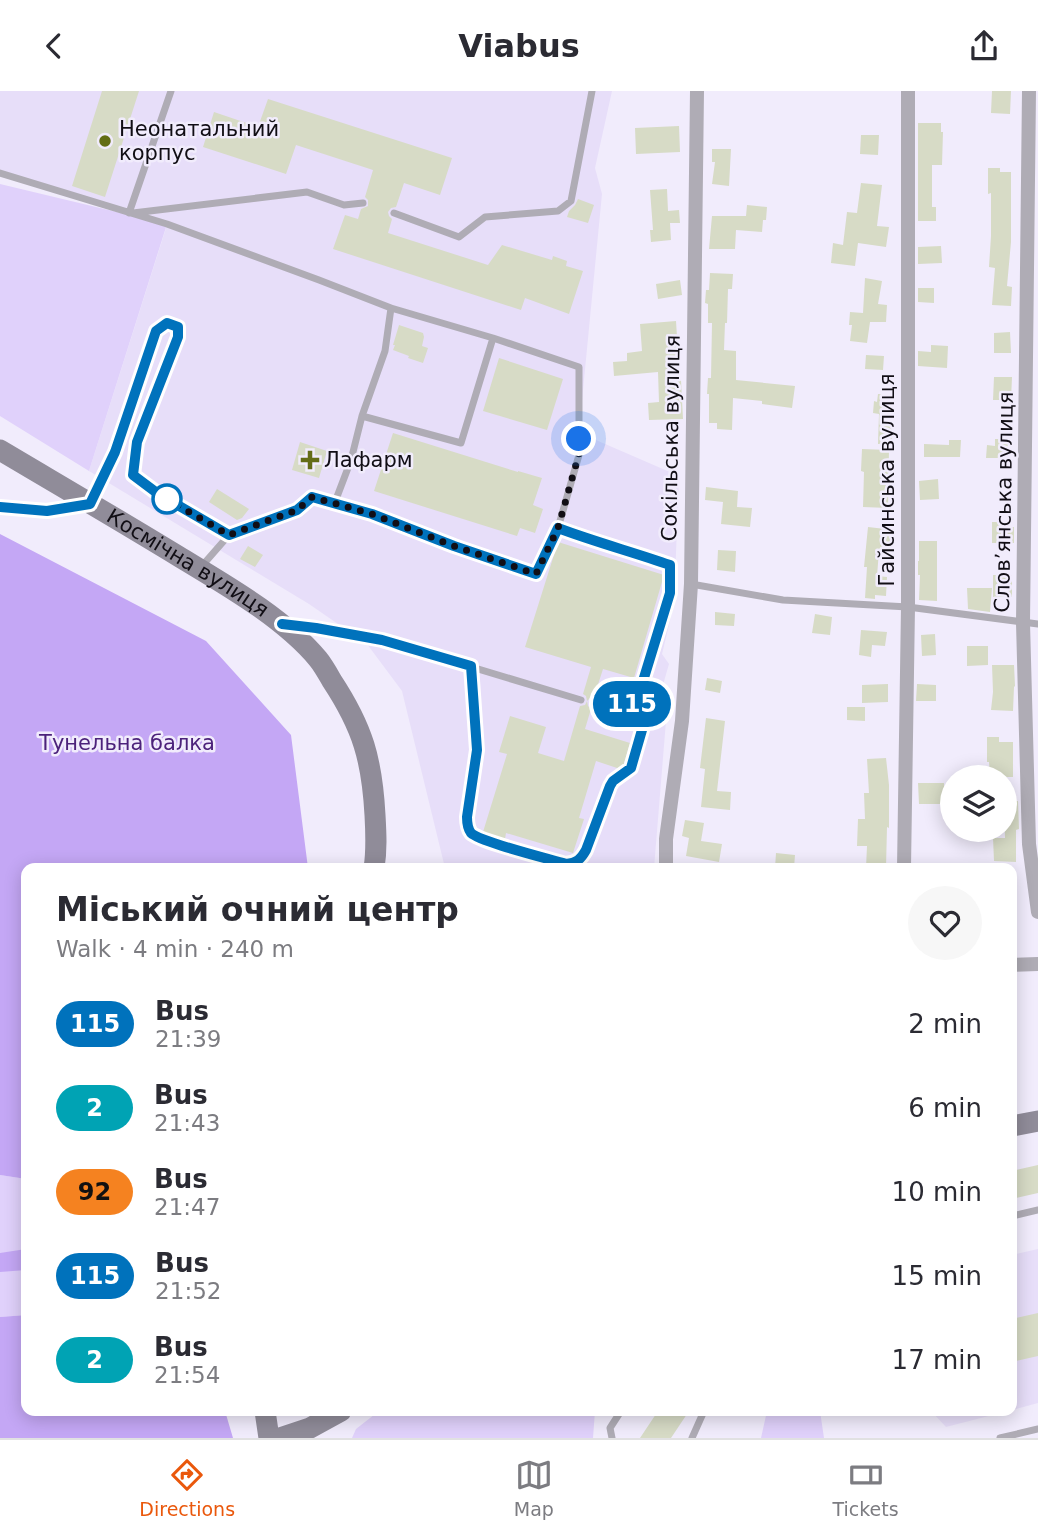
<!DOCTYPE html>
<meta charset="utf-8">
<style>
:root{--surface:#fff;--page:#f7f7f7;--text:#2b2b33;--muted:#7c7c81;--line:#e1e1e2;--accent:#ea580c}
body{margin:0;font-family:"DejaVu Sans",sans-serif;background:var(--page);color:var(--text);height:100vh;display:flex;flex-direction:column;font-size:26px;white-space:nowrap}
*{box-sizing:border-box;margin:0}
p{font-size:23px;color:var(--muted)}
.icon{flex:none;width:38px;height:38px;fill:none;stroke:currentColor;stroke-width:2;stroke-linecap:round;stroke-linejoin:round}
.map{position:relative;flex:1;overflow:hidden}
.drawer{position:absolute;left:21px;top:772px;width:996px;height:553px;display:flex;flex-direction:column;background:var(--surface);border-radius:14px;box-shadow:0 4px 18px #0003}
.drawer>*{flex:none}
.badge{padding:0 14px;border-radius:23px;font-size:24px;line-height:46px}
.fabs{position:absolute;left:940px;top:674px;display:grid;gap:14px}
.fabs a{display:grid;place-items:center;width:77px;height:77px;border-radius:50%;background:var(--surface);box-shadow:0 4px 18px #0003;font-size:35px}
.you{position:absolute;width:35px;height:35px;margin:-18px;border:5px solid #fff;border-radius:50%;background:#1a73e8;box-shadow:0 0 0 10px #1a73e833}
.map>.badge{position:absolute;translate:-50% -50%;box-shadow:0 0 0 4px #fff}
.round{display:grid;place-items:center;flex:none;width:74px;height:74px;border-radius:37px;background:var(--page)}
.overview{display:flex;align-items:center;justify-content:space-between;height:119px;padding:0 35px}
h1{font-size:33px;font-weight:700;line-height:52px}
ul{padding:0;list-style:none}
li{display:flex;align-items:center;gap:21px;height:84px;padding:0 35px}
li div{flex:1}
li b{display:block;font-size:26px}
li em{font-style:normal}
li .badge{min-width:77px;font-weight:700;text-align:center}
header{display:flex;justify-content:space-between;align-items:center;height:91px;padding:0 35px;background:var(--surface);font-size:32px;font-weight:700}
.tabs{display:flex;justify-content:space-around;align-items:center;height:98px;border-top:2px solid var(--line);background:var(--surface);font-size:19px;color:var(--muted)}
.tabs a{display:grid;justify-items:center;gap:4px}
.tabs .selected{color:var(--accent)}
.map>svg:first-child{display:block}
.built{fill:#e7def9}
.green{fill:#e0d1fb}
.forest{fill:#c4a7f5}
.building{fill:#d7dbc6}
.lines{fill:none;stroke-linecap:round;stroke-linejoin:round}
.lane{stroke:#afacb5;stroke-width:7}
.street{stroke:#afacb5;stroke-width:14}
.secondary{stroke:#908c99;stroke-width:21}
.line-casing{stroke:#fff;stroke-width:16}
.line{stroke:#0072bc;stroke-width:10}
.walk{stroke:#110e15;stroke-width:7;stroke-dasharray:0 12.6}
.poi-dot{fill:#636d15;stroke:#f1ecfc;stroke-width:2.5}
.stop-dot{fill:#fff;stroke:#0072bc;stroke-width:3.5}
.labels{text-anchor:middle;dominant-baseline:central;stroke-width:5;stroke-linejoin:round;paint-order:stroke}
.poi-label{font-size:21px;fill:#110e15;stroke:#f1ecfc;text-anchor:start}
.street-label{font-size:21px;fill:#110e15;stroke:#f1ecfc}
.park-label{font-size:21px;fill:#4c227b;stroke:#f1ecfc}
</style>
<header><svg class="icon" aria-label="back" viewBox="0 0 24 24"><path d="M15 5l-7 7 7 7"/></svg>Viabus<svg class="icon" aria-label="share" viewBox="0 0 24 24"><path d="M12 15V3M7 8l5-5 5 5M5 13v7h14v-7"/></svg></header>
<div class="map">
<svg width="1038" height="1347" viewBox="0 0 1038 1347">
<rect width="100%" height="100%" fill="#f1ecfc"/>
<path class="built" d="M0 0H612L595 77 602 103 580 330 596 349 679 385 674 513 662 563 669 573 654 625 666 630 654 777H445L402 600 367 553 309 513 89 380 167 134 0 82Z
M1038 1158V1312L1012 1319V1164Z
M931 1320H1008L946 1336Z"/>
<path class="green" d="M0 93 167 133 89 380 0 325Z
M0 1084 26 1088V1224L0 1226Z
M379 1320H595L593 1347H352L356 1338Z
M767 1320H820L824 1347H761Z"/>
<path class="forest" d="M0 443 206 550 291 644 308 777H26V1088L0 1084Z
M26 1158V1179L0 1181V1162Z
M26 1224V1320H225L233 1347H0V1226Z"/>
<path class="building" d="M102 0H139L105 106 72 95Z
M992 0H1011L1010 23 991 22Z
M268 8 452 67 440 104 404 92 396 116 391 117 388 121 389 125 392 128 388 142 488 174 502 154 552 169 553 165 567 170 566 175 583 180 569 223 525 207 521 219 333 158 345 124 358 128 361 118 368 115V109L365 106 373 79 296 54 286 83 203 56 214 21 258 36Z
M918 32H941V41H943L942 74H932V116H936V130H918Z
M679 35 680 61 636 63 635 37Z
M861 44H879L878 64 860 63Z
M712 58H731L729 95 712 93 715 71H712Z
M988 77H1000V81H1011V151L1007 195 1012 196 1011 215 992 214 995 177 989 176 991 145V102L988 103Z
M861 92 882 94 877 135 889 136 886 156 858 152 855 175 831 172 833 152 843 154 847 121 857 122Z
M667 98 668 120 679 119 680 132H670L671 149 651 151 650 139H653L650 99Z
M578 108 594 114 588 132 567 126 569 120 575 114Z
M747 114 767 116 766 129H763L762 141 736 139 735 158H709L712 125H746Z
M941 155 942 172 918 173V156Z
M710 182 733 183 732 198H728L727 232H725L724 259 736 260V289L795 295 792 317 762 313V310L733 307 732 339 717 338V332H709V303H707L708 287H711L712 232H708V213L705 212 706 199H709Z
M865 187 882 190 878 213 887 214 886 231H870L867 252 850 250 852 234H849L850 221 863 222Z
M680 189 682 204 658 208 656 193Z
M918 197H934V212L918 211Z
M676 230 677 246H676L675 290 681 289 683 328 649 329 648 312 659 311 658 281 614 285 613 271 627 270V262L642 260 640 233Z
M399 234 423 242 424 246 422 255 428 257 423 272 408 267 409 265 393 259 395 254H393Z
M1010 241 1011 262H994V242Z
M931 254 948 255 947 277 918 275V260L931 261Z
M866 264 884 265 883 279 865 278Z
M499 267 563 288 547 339 483 320Z
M994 286H1012L1011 309H993Z
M878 303 892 304 891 337H892V353H878L879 323 873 322 874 310 877 311Z
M393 342 518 381V380L542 387 533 414 543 418 535 442 520 437 517 445 374 400Z
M995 348H1008L1007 367H986L987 354 995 355Z
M949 349H961L960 366H924V353L949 354Z
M300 351 327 360 319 387 292 379Z
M862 358 889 359 888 417 863 416 864 381 861 380Z
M938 388 939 408 920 409 919 390Z
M706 396 738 400 737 416 752 417 750 436 721 433 723 411 705 409Z
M217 398 249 418 242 427 237 429 209 411Z
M992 431H1005L1004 436H1014V452H992Z
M868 436 894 439 891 462 879 460 877 485 887 486 886 505 875 504V508L865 507 867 476H864Z
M919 450H937V510L919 509 920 484H918V470H919Z
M558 451 664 484 634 587 603 578 594 606 590 607 587 610 588 615 591 618 585 638 630 652 623 676 620 678 596 670 579 727 584 728 573 762 506 742 505 748 483 741 507 663 499 661 510 625 546 636 538 662 564 670 580 615 585 614 587 610 586 605 583 603 591 576 525 556Z
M248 455 263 464 255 476 240 468Z
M718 459 736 460 735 481 717 479Z
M993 484H1012V506H993Z
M967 497H992L990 521 968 518Z
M715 521 735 523 734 535 715 534Z
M815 523 832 526 830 544 812 542Z
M861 539 887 541 885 555 872 554 871 566 859 564Z
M935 543 936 564 922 565 921 544Z
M967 555H988V574L967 575Z
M992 574H1014L1015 595 1014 596 1013 620 991 619 993 601Z
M707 587 722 590 720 602 705 599Z
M888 593V611L862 612V594Z
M917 593 936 594V610H916Z
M648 595 661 599 655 618 641 613Z
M847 616H865V630L847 629Z
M706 627 725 630 717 700 731 701 730 719 701 716 705 678 700 677Z
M987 646H999V651H1013V686H990L989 671H987Z
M886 667 889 694V737L887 736 886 777H866L867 755H857L858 728H865L864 702H869L867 668Z
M918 692H944V713H919Z
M1018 710 1019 738 1016 739V771L994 770 993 747H1005L1004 711Z
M685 729 704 732 701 750 722 753 719 771 686 765 689 747 682 745Z
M776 762 795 764 794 777H775Z
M1038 1074V1102L1012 1108V1080Z
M1038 1222V1265L1012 1271V1255L1016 1254 1012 1228Z
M658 1320H689L671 1347H640Z"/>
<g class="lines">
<path class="lane" d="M0 82 167 133 319 189 391 217 385 260 362 325 351 369 335 411
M129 122 171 0
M133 122 307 101 344 114 363 112
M394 122 459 146 485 126 558 120 571 110 592 0
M391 217 493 247 579 276V364L558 437
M362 325 461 352 493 247
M93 409 115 361 156 240 167 232 178 236V246L137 351 133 384 157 402 229 444
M0 416 47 420 83 414
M201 476 229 444 297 419 312 406C361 417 407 438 454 455 482 465 509 474 536 483L558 437C595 451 633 461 670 474V502L643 590 631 615H614L593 612
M691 493 783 509 908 516 1038 533
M294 534 382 549 581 609
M471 575 477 659 467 734 471 742 480 747 566 773C577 772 581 768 586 759L610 695 613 690 631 677 642 639 640 629 631 615
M1012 1125 1038 1119
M612 1347 610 1337 621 1320
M692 1347 704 1320
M1000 1347 1038 1338"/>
<path class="street" d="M1029 0 1023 532 1029 753 1038 821
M666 777V748L682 630 691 493 697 0
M904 777 908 516V0
M1012 874 1038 873"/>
<g class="secondary">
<path id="s1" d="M0 359C59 394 119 429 178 465 224 493 283 526 318 568 323 574 328 583 332 590 363 637 372 669 375 724 376 742 377 759 374 777"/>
<path d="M1012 1035 1038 1030"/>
<path d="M265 1320 269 1347"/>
<path d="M280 1347 310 1337 341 1320"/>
</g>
</g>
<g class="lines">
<defs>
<path id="line" d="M0 416 47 420 90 413 115 361 156 240 167 232 178 236V246L137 351 133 384 157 402 229 444 297 419 312 406 372 423 454 455 536 483 558 437C595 451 633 461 670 474V502L643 590 631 615 640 629 642 639 631 677 613 690 610 695 586 759C581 768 577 772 566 773 550 768 480 751 471 742 468 738 467 732 467 726L477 659 471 575 382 549 316 537 282 533"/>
</defs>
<use href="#line" class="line-casing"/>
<use href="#line" class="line"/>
<path class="walk" d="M167 408 229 444 297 419 312 406 372 423 454 455 536 483 558 437 579 363V348"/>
</g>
<g class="poi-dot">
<circle cx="105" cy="50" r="7"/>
<path d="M306.5 358.5h7v7h7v7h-7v7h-7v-7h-7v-7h7z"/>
</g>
<circle class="stop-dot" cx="167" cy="408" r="14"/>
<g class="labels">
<g class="poi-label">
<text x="119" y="38">Неонатальний<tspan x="119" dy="24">корпус</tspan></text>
<text x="324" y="369">Лафарм</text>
</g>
<g class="street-label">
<text transform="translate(671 347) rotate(-89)">Сокільська вулиця</text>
<text transform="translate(887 389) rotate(-90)">Гайсинська вулиця</text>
<text transform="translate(1004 411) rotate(-89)">Словʼянська вулиця</text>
<text stroke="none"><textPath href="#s1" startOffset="219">Космічна вулиця</textPath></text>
</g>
<g class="park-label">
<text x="127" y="652">Тунельна балка</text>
</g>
</g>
</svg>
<div class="fabs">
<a><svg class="icon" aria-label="layers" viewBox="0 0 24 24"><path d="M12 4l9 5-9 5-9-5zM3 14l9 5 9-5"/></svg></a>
</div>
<div class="you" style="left:579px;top:348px"></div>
<b class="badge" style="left:632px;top:613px;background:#0072bc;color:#fff">115</b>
<section class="drawer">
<div class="overview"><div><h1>Міський очний центр</h1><p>Walk · 4 min · 240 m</p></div><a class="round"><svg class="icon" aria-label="heart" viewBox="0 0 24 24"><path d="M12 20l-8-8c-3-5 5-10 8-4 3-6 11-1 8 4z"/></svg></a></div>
<ul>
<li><span class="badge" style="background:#0072bc;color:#fff">115</span><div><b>Bus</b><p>21:39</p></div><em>2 min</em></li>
<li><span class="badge" style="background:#00a3b4;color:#fff">2</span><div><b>Bus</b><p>21:43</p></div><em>6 min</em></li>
<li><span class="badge" style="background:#f58220;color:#111">92</span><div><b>Bus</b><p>21:47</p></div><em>10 min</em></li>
<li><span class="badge" style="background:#0072bc;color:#fff">115</span><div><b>Bus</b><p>21:52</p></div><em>15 min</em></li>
<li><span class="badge" style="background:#00a3b4;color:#fff">2</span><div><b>Bus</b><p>21:54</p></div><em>17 min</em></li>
</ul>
</section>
</div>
<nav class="tabs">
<a class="selected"><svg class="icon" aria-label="directions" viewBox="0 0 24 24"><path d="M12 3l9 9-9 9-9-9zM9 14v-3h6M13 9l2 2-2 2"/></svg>Directions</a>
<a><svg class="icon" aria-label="map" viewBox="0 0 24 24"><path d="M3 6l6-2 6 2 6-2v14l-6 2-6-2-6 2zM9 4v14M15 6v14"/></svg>Map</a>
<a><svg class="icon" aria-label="tickets" viewBox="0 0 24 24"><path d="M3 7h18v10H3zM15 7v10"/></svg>Tickets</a>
</nav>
